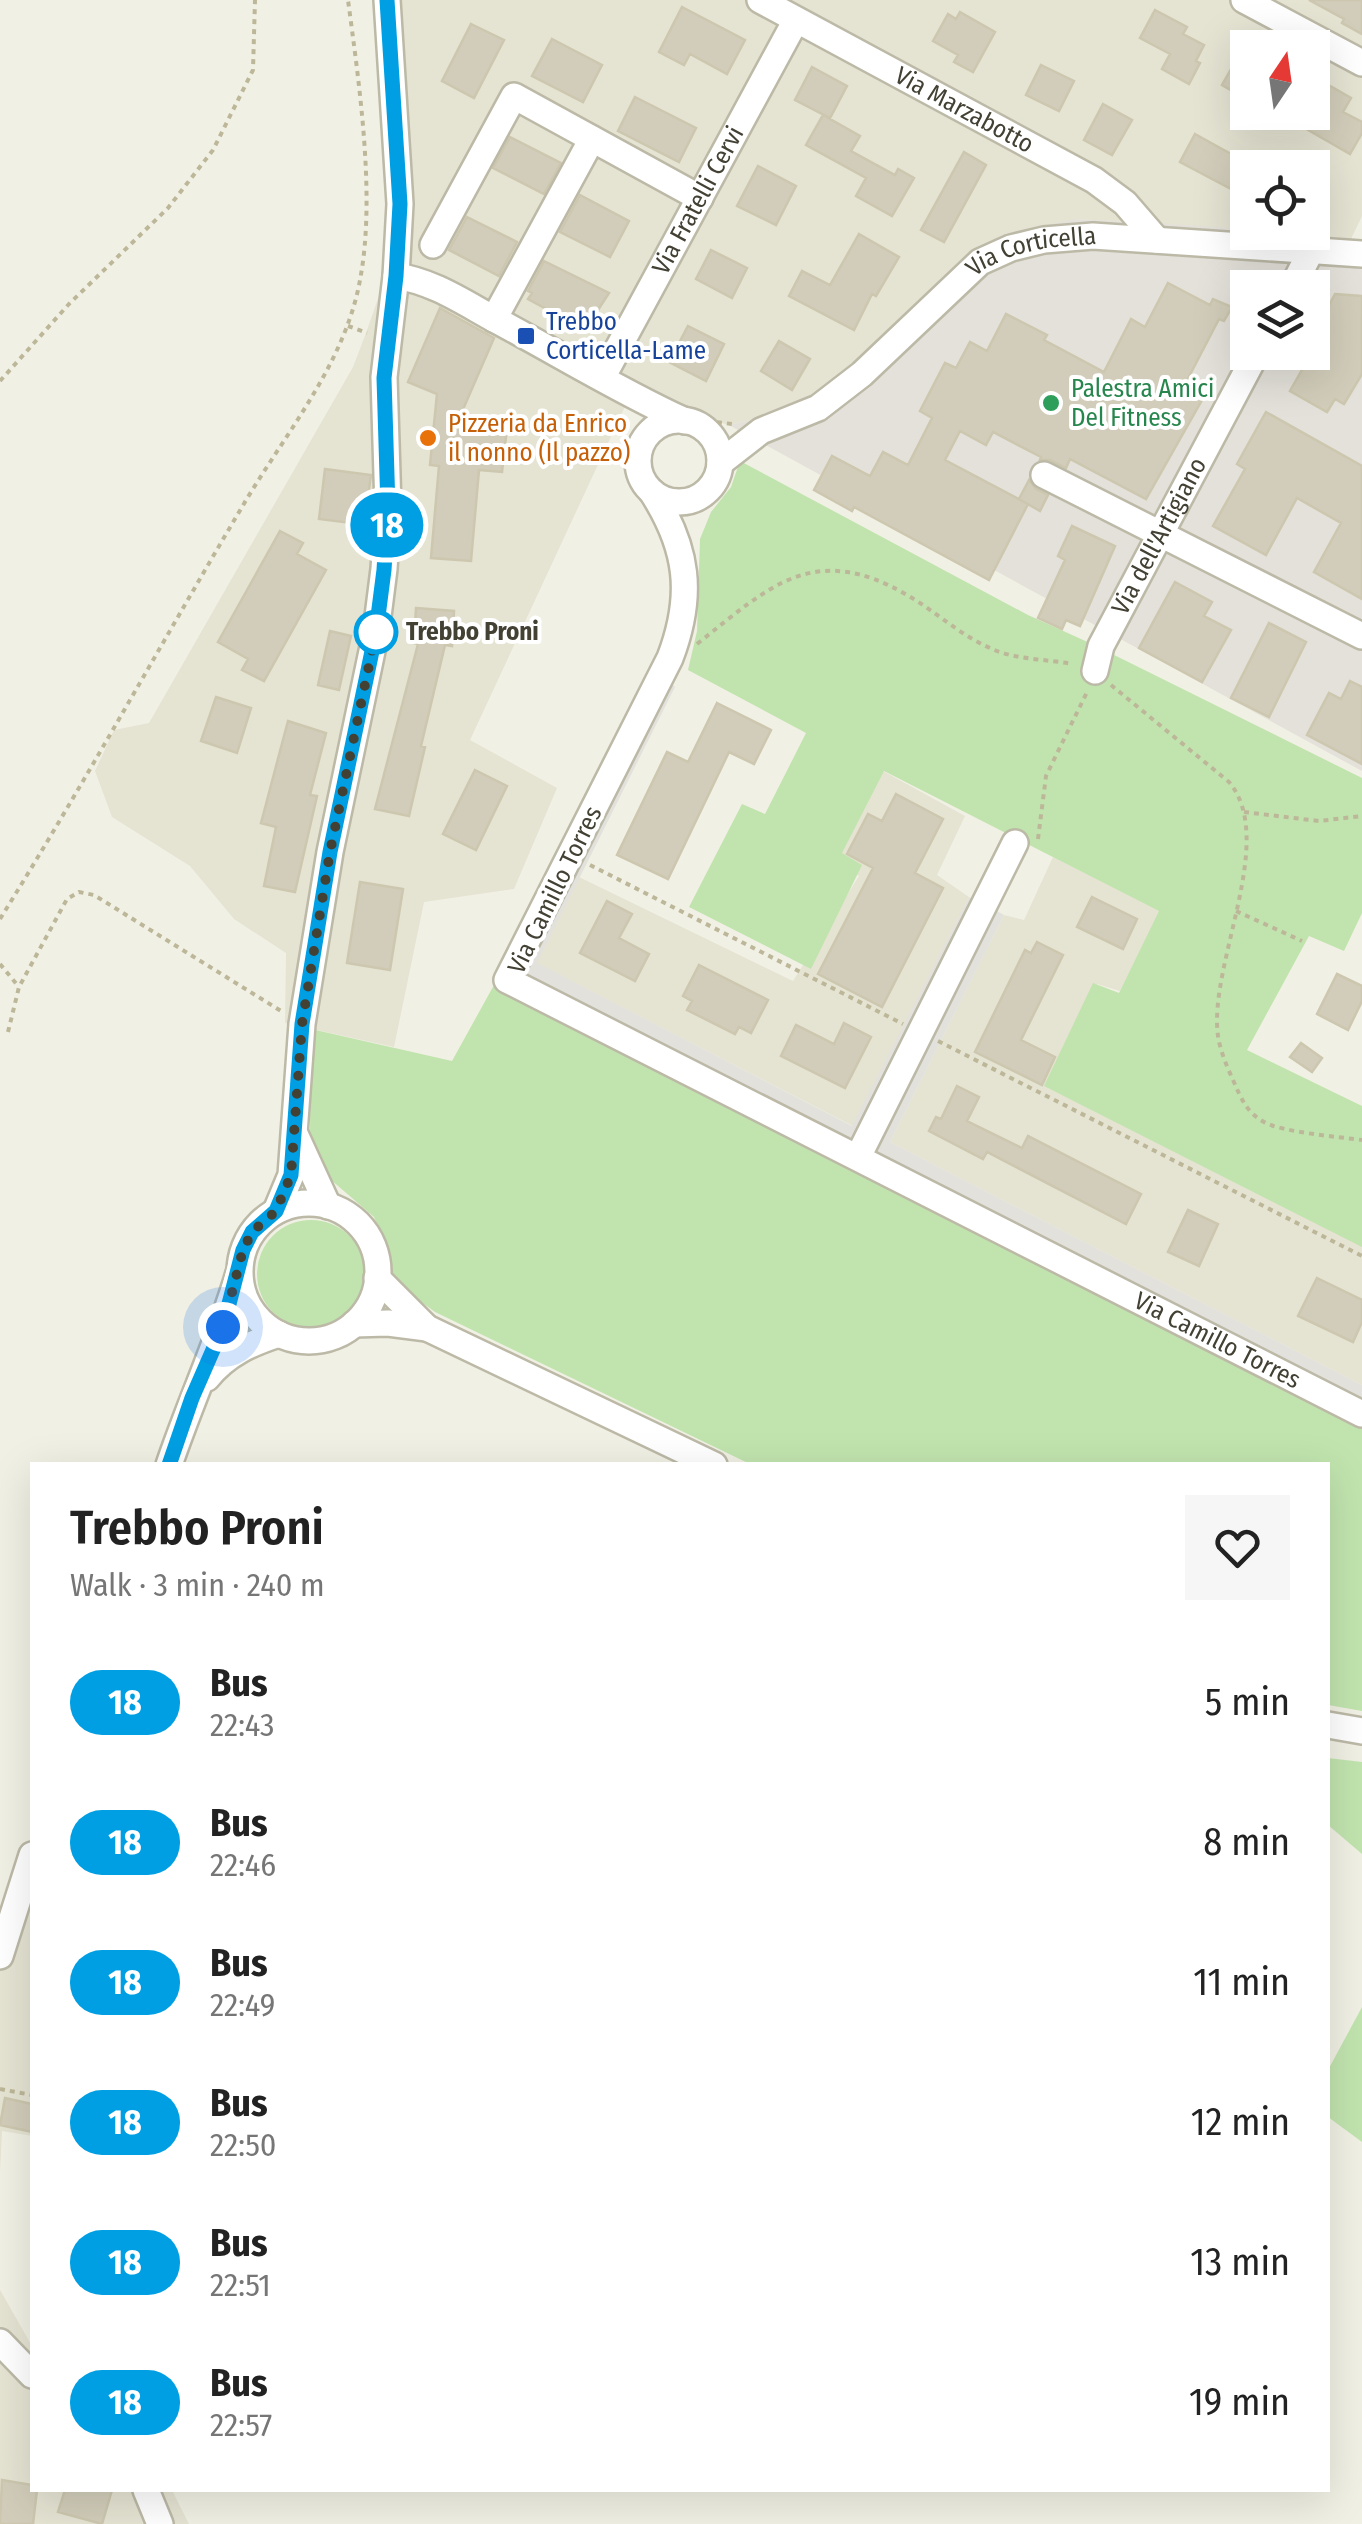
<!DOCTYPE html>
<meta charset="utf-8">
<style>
:root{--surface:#fff;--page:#f6f6f6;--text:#222;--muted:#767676}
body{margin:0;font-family:"Fira Sans Condensed",sans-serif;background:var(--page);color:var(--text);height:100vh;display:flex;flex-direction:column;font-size:38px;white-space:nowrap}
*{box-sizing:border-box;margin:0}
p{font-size:32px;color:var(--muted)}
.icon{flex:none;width:55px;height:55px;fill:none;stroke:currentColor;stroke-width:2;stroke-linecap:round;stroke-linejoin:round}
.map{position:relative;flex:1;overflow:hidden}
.drawer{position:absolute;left:30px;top:1462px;width:1300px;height:1030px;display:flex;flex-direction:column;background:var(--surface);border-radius:0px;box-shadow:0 10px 40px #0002}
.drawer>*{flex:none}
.badge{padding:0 20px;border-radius:32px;font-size:35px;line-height:65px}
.needle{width:65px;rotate:13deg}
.buttons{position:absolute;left:1230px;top:30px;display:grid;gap:20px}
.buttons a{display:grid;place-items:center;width:100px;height:100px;border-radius:0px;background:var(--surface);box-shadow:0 10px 40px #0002;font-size:50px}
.you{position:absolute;width:50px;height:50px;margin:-25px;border:8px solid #fff;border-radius:50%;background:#1a73e8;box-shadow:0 0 0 15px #1a73e833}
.map>.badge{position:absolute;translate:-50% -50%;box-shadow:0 0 0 5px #fff}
.round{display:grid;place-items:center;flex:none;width:105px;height:105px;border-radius:0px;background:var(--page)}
.overview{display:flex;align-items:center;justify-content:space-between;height:170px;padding:0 40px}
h1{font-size:48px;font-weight:600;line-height:75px}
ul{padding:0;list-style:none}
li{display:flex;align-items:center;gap:30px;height:140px;padding:0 40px}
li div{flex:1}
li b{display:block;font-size:38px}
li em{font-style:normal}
li .badge{min-width:110px;font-weight:700;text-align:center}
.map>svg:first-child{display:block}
.residential{fill:#e5e3d2;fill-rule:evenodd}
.industrial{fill:#e3e1d9;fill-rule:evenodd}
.green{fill:#c1e4ae}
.parking{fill:#e2e1dc}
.building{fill:#d2cdba;stroke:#ccc7ae;stroke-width:2.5}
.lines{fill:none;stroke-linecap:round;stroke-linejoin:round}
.minor-casing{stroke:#bcb9a7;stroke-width:30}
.path{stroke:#bdb799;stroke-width:4;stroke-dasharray:5 5;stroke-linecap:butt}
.minor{stroke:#fff;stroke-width:25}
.line-casing{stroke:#fff;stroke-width:22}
.line{stroke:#009fe3;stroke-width:15}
.walk{stroke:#434034;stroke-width:10;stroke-dasharray:0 18}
.transit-dot{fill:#1a4fb4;stroke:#fff;stroke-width:4}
.leisure-dot{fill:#2e9e5b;stroke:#fff;stroke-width:4}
.food-dot{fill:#e8710a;stroke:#fff;stroke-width:4}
.stop-dot{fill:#fff;stroke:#009fe3;stroke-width:5}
.labels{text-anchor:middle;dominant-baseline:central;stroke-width:8;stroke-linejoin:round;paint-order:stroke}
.street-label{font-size:25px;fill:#434034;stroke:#fff}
.transit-label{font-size:25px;fill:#164399;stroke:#fff;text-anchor:start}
.leisure-label{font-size:25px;fill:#27864d;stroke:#fff;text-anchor:start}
.food-label{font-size:25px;fill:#c56008;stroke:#fff;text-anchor:start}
.stop-label{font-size:25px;font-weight:bold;fill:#434034;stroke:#fff;text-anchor:start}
</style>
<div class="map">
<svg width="1362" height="2524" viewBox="0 0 1362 2524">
<rect width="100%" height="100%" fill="#f1f0e4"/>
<path class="residential" d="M388 0H1362V216L1351 239 1284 233 1312 232V168H1248L1247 229 1076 219 805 407 729 425 678 410 635 385 470 740 557 788 514 889 424 902 394 1047 285 1023 286 953 234 919 190 866 112 817 95 771 114 730 149 723 353 367 366 333 383 284 397 119ZM1248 48H1312V112H1248Z
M883 771 965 816 937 875 969 897 853 1126 536 963 579 877 793 981 859 876 835 858Z
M1053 857 1160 911 1120 991 1097 984 1048 1088 1362 1237V1385L890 1142 1004 915 1024 920Z
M32 1851V2136L2 2131 0 2172V1921Z
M0 2290 32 2346V2490H172L189 2524H0Z"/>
<path class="industrial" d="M1076 219 1240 228 1247 229 1248 232 1351 239 1362 244V771L729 425 805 407 870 362 937 281 1005 234ZM1248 288H1312V352H1248Z"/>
<path class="green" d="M740 461 1028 615 1092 644 1362 778V913L1344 951 1309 936 1247 1050 1362 1106V1247L1044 1086 1093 983 1119 993 1159 911 884 771 842 853 862 865 811 969 689 907 742 804 765 814 806 733 688 670 697 631 700 539 711 512 731 487Z
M494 985 1362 1423V1711L1328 1705V1465H752L435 1312 401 1287 388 1267 385 1244 374 1217 323 1173 310 1133 311 1029 452 1061Z
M257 1274a54 54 0 1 1 108 0a54 54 0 1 1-108 0Z
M1328 1758 1362 1762V1854L1328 1825Z
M1362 2007V2142L1328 2117V2070Z"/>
<path class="parking" d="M668 681 675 687 537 963 852 1126 969 897 979 903 861 1138 845 1144 522 977Z
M995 910 1004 915 890 1142 1362 1385V1405L882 1163 877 1153 878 1142Z"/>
<path class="building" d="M1309 0H1362V34L1342 23 1344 19Z
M682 7 745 40 727 74 690 54 684 65 659 52Z
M1155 10 1187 27 1183 34 1204 45 1196 61 1200 63 1189 84 1162 69 1170 54 1140 38Z
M960 12 995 32 973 72 954 62 958 55 933 41 948 14 956 19Z
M471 24 504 40 474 98 442 81Z
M552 39 602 65 583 102 532 76Z
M1248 39V100L1222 85Z
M1041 65 1074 81 1059 111 1026 95Z
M812 67 847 86 830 118 795 100Z
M1325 83 1351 98 1343 112 1362 122V133L1350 154 1303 127Z
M635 97 696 128 679 162 618 131Z
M1103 104 1132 120 1112 155 1084 140Z
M823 115 860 136 851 151 895 175 898 169 914 178 892 216 856 196 866 178 806 145Z
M1195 134 1249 164 1235 191 1180 162Z
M510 137 561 163 544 194 493 168Z
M964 152 986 165 944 242 921 230Z
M758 166 796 186 776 225 737 206Z
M580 195 629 221 610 257 560 232Z
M467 217 517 242 499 276 449 250Z
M859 234 899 257 876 296 872 294 854 330 789 296 802 271 830 285Z
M711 250 747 268 732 298 696 279Z
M544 261 609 293 585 330 528 299 532 293 528 291Z
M1168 283 1210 305 1213 299 1232 307 1224 321 1219 319 1182 390 1202 400 1146 499 1070 459 1066 468 1050 460H1040L1041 457 993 432 986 445 960 431 945 460 1028 504 989 580 854 507 852 511 814 490 832 456 870 476 883 452 908 465 932 418 920 411 945 363 956 368 970 342 987 351 1006 314 1047 335 1044 340 1104 372 1131 319 1145 327Z
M1335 294 1362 296V374L1344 404 1335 399 1327 412 1290 391 1312 352V342L1318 332 1316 330Z
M440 308 494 338 461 414 508 419 502 472 479 470 471 561 431 558 439 466 430 465 437 394 408 382Z
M688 326 724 344 706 381 669 362Z
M779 341 810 359 792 390 761 371Z
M1266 412 1362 466V599L1314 572 1341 523 1297 498 1266 555 1213 526 1245 469 1237 464Z
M325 469 371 475 365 518 356 515 351 523 319 519Z
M1029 480 1036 489 1048 495 1040 511 1019 499Z
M1072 526 1115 546 1080 626 1066 620 1062 629 1038 618 1065 560 1058 556Z
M280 531 303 543 297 554 326 570 264 681 242 670 248 659 218 642Z
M1175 582 1212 602 1204 616 1231 630 1202 682 1139 648Z
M416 608 454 611 452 646 445 645 421 746 425 747 409 816 375 809 418 644 414 643Z
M1269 623 1306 642 1269 717 1231 698Z
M330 631 351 636 339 690 318 685Z
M1350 681 1362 687V764L1307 735 1329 693 1341 699Z
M216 697 251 708 237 753 201 741Z
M717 703 771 730 754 764 729 752 668 879 617 855 667 752 688 762Z
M288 721 326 733 310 795 317 796 295 892 264 886 276 827 261 823Z
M475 770 507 786 476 850 443 834Z
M896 794 943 819 915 873 943 888 882 1007 818 974 873 868 847 854 868 814 882 821Z
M360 882 403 889 390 970 347 963Z
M1092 897 1137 919 1123 949 1077 927Z
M607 901 632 914 619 938 649 954 635 981 580 953Z
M1037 942 1063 955 1021 1040 1055 1057 1042 1085 975 1052 1025 950 1031 953Z
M699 965 768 1000 751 1033 739 1027 735 1034 687 1010 692 1001 683 996Z
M1337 974 1362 986V1001L1348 1030 1317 1014Z
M844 1023 871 1037 845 1088 781 1056 796 1025 834 1044Z
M1301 1043 1322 1058 1312 1072 1290 1057Z
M957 1086 979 1097 967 1121 1022 1148 1028 1136 1141 1194 1126 1224 987 1152 983 1159 929 1131 936 1117 941 1119Z
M1188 1210 1218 1224 1199 1266 1168 1252Z
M1317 1278 1362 1300V1322L1353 1342 1298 1316Z
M5 2098 32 2104V2132L0 2125Z
M2 2480 32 2485V2490H37L33 2524H0Z
M65 2490H112L102 2524 58 2512Z"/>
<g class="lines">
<defs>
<g id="minor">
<path id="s1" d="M760 0 1094 180 1125 203 1157 240"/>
<path d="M1244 0 1362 63"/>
<path d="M433 245 514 96 700 198"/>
<path d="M396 276C432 281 463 302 494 319 558 353 619 391 685 421"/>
<path d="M1292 288 1311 251"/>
<path d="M494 319 592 139"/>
<path id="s2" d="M602 378 796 20"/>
<circle cx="679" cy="461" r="41"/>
<path id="s3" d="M720 463 761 431 818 408 862 374 980 262 1011 248 1044 240 1093 236 1362 254"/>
<path d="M1044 475 1362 636"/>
<path id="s4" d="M652 492C688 548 694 595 670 658L507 980 1362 1414"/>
<path id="s5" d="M1095 671 1101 646 1257 352"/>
<path d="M295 1134 328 1206"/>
<path d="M858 1157 1015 843"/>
<circle cx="309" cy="1272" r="69"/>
<path d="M276 1211 291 1175 302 1024 330 852 376 632 384 569 388 508 384 377 396 276 400 204 387 0"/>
<path d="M377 1278 427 1328 714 1465"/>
<path d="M354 1324 388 1323 427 1328"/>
<path d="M207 1378C226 1354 251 1343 279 1334"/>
<path d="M169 1465C191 1400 220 1338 239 1273"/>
<path d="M1328 1725 1362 1731"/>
<path d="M0 1956 32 1855"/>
<path d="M0 2342 32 2375"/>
<path d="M146 2490 160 2524"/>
</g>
</defs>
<use href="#minor" class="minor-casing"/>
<path class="path" d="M348 326 367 333
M0 381 69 304 168 208 213 150 253 70 255 0
M707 421 732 424
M697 644C770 586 814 541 907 595 935 611 960 635 990 648 1015 660 1046 659 1073 664
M1111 685 1229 782C1278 840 1208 965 1218 1036 1220 1050 1227 1067 1233 1080 1241 1098 1246 1112 1264 1122 1281 1132 1339 1137 1362 1140
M1244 812 1319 821 1362 816
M1038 839 1046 776 1088 690
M590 865 903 1024
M1236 911 1302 941
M0 919C84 784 161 644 242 507 284 435 345 364 360 280 376 197 359 83 348 0
M0 964 19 987
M8 1032 19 987 67 899 79 892 94 895 281 1011
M938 1041 1362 1256
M0 2089 32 2095"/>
<use href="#minor" class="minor"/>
</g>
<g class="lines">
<defs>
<path id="line" d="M169 1465 192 1398 223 1327 243 1250 252 1232 276 1211 291 1175 302 1024 330 852 376 632 384 570 388 508 384 378 396 276 400 204 387 0"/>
</defs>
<use href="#line" class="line-casing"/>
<use href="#line" class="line"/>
<path class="walk" d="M223 1327 243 1250 252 1232 276 1211 291 1175 302 1024 330 852 376 632"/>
</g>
<rect class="transit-dot" x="516" y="326" width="20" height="20" rx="5"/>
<circle class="leisure-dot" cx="1051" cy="403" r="10"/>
<circle class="food-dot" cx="428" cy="438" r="10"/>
<circle class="stop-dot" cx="376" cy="632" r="20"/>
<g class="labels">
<g class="street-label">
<text stroke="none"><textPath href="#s1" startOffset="232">Via Marzabotto</textPath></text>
<text stroke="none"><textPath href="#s2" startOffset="202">Via Fratelli Cervi</textPath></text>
<text stroke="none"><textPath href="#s3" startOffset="385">Via Corticella</textPath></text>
<text stroke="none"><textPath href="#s5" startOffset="150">Via dell'Artigiano</textPath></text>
<text transform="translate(555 890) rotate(-64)">Via Camillo Torres</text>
<text stroke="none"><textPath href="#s4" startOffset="1332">Via Camillo Torres</textPath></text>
</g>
<g class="transit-label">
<text x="546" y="322">Trebbo<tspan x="546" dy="29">Corticella-Lame</tspan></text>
</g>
<g class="leisure-label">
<text x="1071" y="389">Palestra Amici<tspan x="1071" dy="29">Del Fitness</tspan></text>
</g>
<g class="food-label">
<text x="448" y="424">Pizzeria da Enrico<tspan x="448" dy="29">il nonno (Il pazzo)</tspan></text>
</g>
<g class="stop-label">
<text x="406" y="632">Trebbo Proni</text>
</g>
</g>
</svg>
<div class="buttons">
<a><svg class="needle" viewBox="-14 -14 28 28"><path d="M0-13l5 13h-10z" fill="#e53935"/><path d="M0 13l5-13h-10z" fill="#767676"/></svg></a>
<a><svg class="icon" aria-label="locate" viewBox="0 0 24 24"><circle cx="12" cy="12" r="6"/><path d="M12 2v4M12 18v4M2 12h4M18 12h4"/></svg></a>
<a><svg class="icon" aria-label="layers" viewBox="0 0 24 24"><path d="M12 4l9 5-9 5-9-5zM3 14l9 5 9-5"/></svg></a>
</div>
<div class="you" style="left:223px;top:1327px"></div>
<b class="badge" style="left:387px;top:525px;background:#009fe3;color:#fff">18</b>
<section class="drawer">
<div class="overview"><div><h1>Trebbo Proni</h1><p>Walk · 3 min · 240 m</p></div><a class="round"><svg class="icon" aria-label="heart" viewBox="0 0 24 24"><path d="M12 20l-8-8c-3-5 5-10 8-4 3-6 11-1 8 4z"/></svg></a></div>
<ul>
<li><span class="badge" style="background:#009fe3;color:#fff">18</span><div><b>Bus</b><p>22:43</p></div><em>5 min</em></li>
<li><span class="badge" style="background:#009fe3;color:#fff">18</span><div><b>Bus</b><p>22:46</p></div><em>8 min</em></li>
<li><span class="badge" style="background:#009fe3;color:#fff">18</span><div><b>Bus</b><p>22:49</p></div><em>11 min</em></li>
<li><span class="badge" style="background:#009fe3;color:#fff">18</span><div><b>Bus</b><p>22:50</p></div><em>12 min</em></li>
<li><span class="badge" style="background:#009fe3;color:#fff">18</span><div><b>Bus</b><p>22:51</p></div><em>13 min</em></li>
<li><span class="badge" style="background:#009fe3;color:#fff">18</span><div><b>Bus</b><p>22:57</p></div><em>19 min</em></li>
</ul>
</section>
</div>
